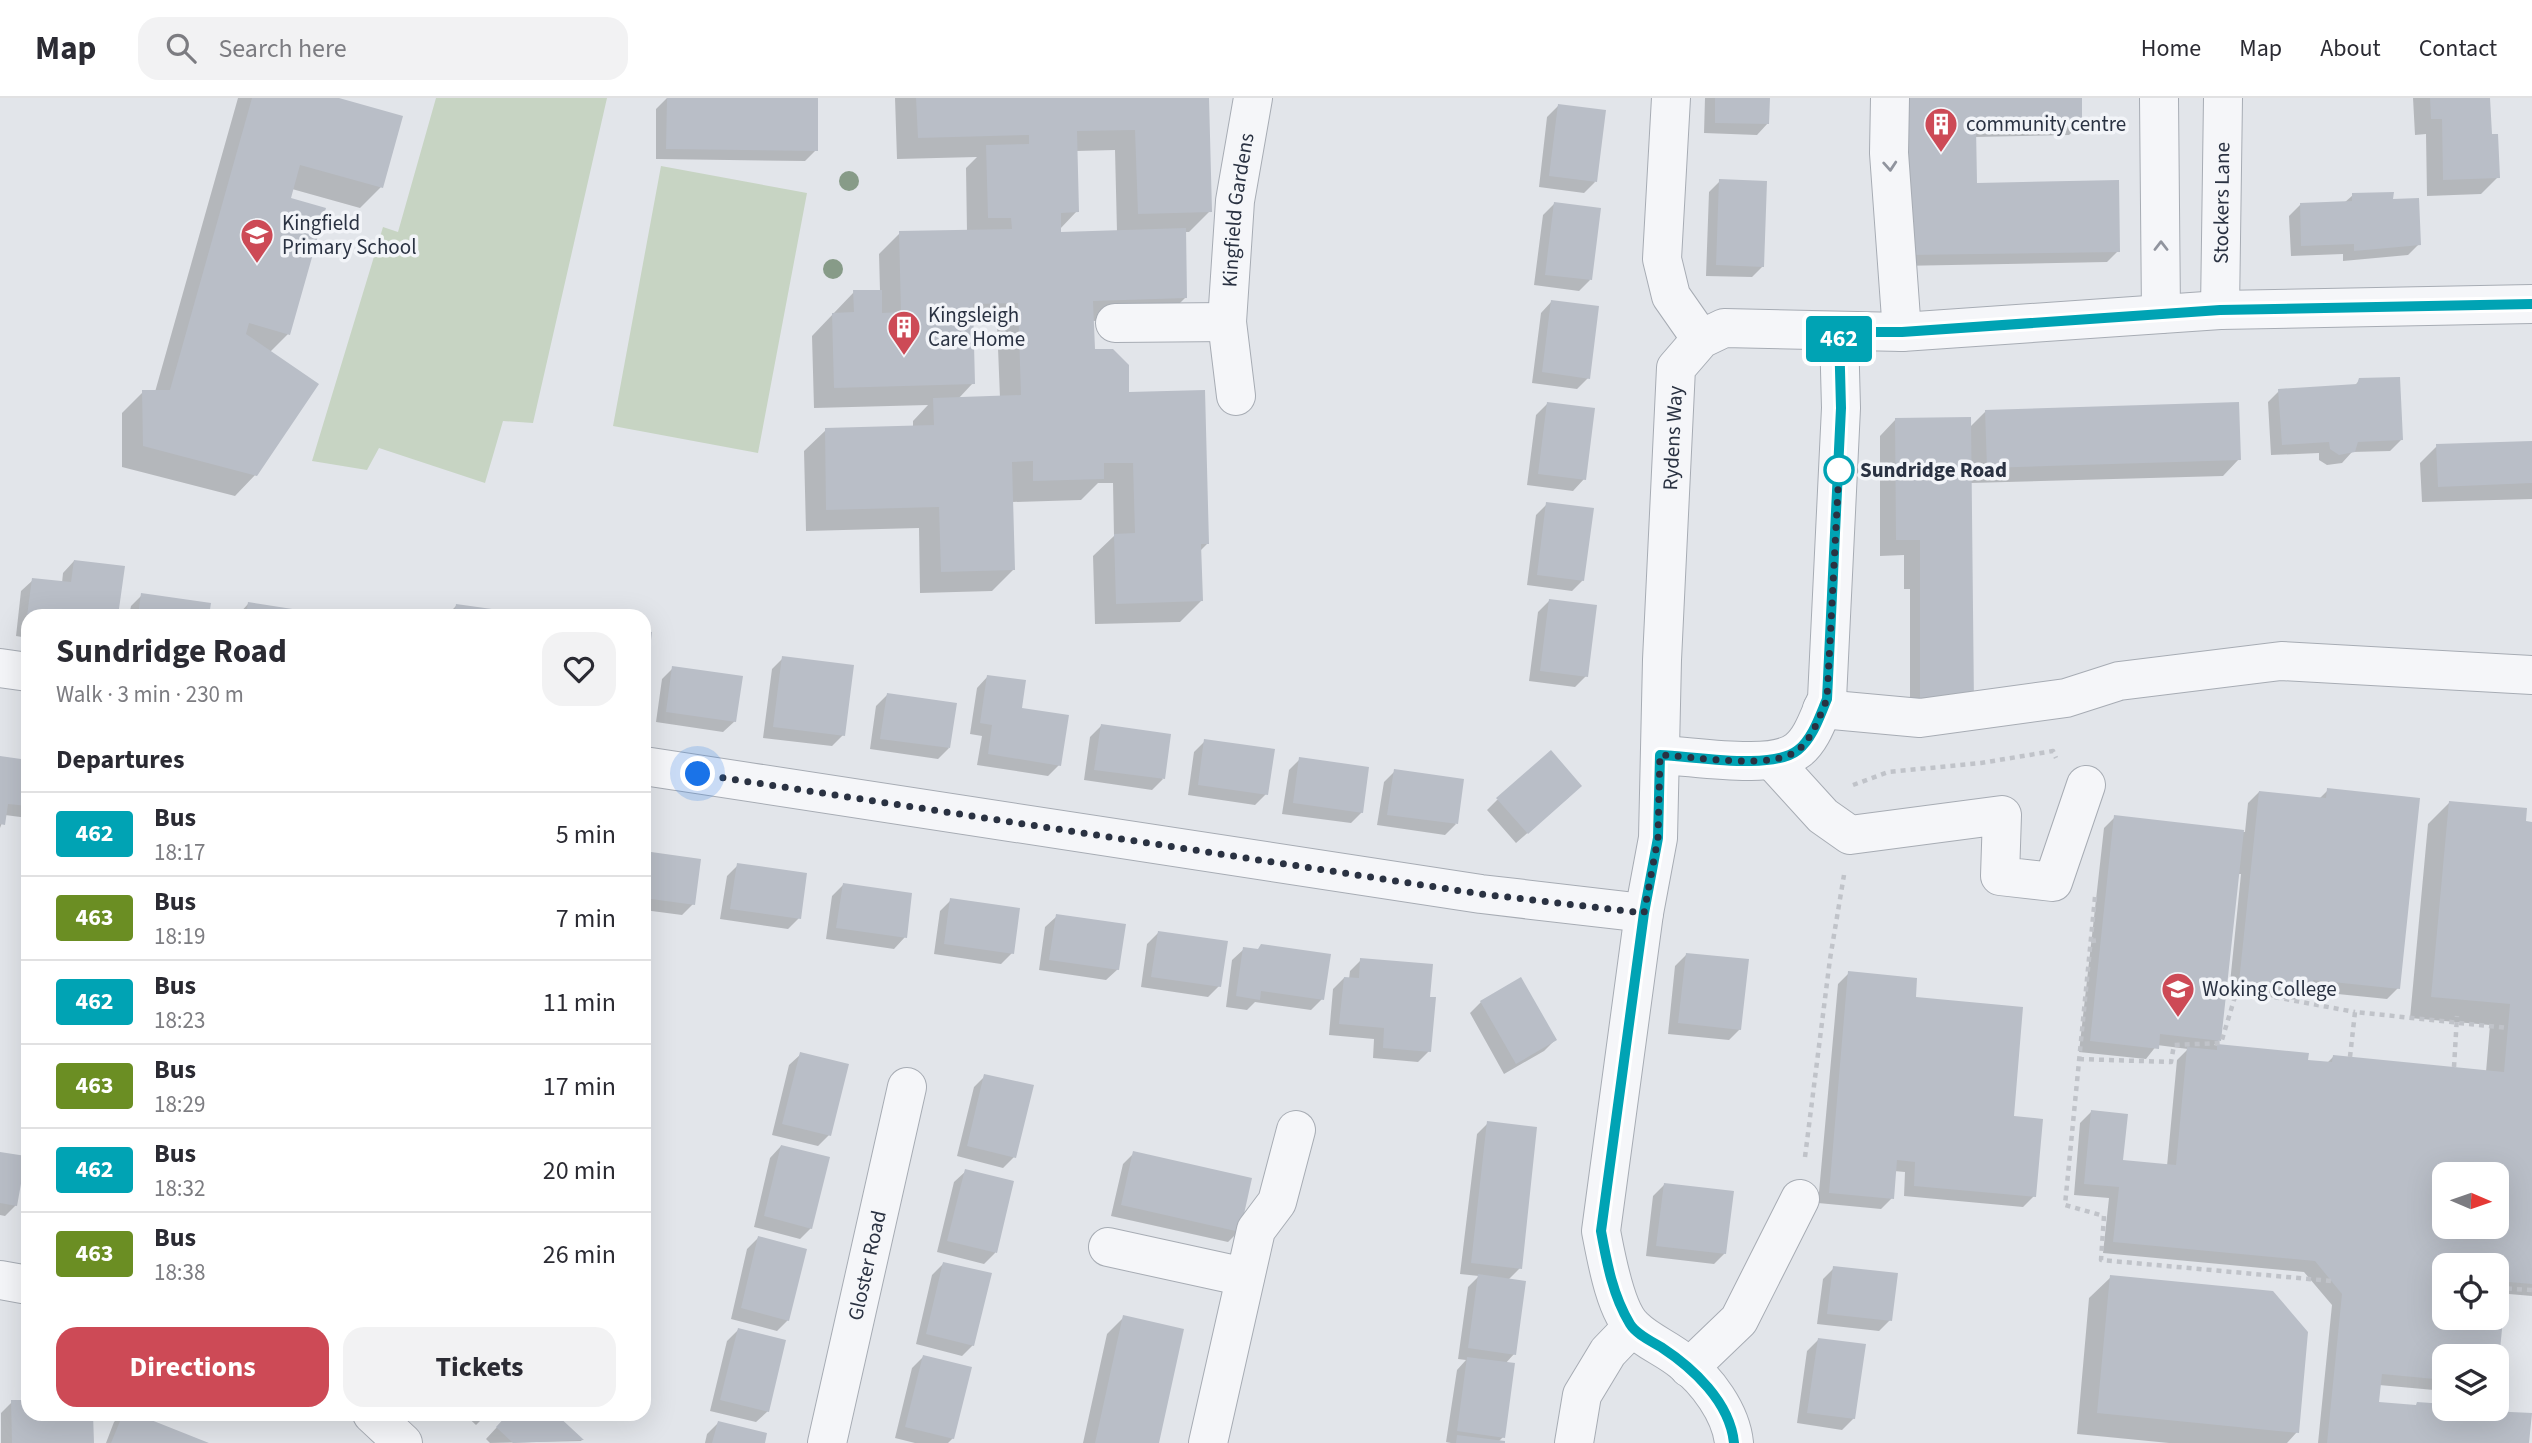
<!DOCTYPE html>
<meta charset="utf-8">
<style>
:root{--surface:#fff;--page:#f2f2f3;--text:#2b2b33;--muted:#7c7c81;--line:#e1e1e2;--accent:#cd4a56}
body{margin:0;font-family:"Source Sans 3",sans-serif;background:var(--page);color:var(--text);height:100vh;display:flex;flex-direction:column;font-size:26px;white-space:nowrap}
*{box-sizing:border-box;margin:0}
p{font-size:23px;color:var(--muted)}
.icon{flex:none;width:38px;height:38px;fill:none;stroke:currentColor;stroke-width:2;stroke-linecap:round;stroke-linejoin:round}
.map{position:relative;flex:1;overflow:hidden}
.drawer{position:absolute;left:21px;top:511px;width:630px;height:812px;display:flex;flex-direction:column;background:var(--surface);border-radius:21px;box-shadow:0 7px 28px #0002}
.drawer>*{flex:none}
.badge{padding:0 14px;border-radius:5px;font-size:24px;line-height:46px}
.needle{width:46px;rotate:92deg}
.buttons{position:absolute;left:2432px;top:1064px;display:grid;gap:14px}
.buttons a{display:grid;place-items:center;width:77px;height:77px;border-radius:14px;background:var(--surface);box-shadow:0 7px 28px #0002;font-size:35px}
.you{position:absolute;width:35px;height:35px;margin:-18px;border:5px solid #fff;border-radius:50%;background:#1a73e8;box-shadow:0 0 0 10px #1a73e833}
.map>.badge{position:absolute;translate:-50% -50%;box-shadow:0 0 0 4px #fff}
h2{padding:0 35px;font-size:26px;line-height:63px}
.round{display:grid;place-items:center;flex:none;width:74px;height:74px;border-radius:21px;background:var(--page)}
.headline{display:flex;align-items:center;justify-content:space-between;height:119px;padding:0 35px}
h1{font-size:33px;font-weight:700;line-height:52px}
.primary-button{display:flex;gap:14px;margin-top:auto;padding:14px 35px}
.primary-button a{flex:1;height:80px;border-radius:21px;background:var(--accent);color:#fff;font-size:28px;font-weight:700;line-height:80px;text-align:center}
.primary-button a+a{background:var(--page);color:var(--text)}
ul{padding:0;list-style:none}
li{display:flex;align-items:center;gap:21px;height:84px;padding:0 35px;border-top:2px solid var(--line)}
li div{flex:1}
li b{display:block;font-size:26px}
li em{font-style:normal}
li .badge{min-width:77px;font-weight:700;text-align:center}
header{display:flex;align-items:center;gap:42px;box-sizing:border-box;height:98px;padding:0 35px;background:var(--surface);border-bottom:2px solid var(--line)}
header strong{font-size:33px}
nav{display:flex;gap:38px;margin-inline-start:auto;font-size:24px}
.search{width:490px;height:63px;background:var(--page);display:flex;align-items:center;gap:18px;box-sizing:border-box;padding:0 24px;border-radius:21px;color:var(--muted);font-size:26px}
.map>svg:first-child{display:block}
.park{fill:#c7d4c3}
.shadow{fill:#0003;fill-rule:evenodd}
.building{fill:#b9bec7;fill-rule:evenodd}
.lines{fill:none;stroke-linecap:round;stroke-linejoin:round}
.minor-casing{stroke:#a7acb4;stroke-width:40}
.path{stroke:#c0c3c9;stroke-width:4.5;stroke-dasharray:5 5;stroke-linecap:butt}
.minor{stroke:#f5f6f9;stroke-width:38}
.tree{fill:#879b88}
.oneway{stroke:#90949e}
.line-casing{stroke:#fff;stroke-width:16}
.line{stroke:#00a3b4;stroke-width:10}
.walk{stroke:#2a3242;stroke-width:7;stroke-dasharray:0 12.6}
.stop-dot{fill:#fff;stroke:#00a3b4;stroke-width:3.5}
.labels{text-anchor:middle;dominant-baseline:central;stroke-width:7;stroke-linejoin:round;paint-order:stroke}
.poi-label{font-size:21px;fill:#2a3242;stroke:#f2f4f8;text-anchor:start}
.street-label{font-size:21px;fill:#2a3242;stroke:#f2f4f8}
.stop-label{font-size:21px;font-weight:bold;fill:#2a3242;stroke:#f2f4f8;text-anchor:start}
</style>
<header>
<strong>Map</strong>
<div class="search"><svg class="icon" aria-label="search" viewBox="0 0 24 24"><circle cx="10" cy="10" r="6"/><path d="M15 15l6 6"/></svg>Search here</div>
<nav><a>Home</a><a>Map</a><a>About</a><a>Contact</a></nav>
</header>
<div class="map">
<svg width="2532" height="1345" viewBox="0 0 2532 1345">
<rect width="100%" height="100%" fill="#e2e5ea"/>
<path class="park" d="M436 0H607L533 325 503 323 485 385 379 350 367 372 312 363 383 129 398 134Z
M661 68 807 95 758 355 613 328Z"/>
<path class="shadow" d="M238 0H332L381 89 360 110 292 91 289 102 288 236 270 254 256 376 235 398 122 369V315L143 294H155Z
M667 0 816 52 805 63 656 61V11Z
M895 0H1207L1210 113 1189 134H1184L1185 200 1164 221 1092 223 1093 253 1127 296 1208 445 1200 453 1201 503 1180 524 1095 526 1093 458 1114 438 1113 385H1098L1081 402 1012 404 1013 472 992 493 920 495 919 430 806 433 804 353 826 332 913 330V323L928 307 814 310 812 238 854 194 880 193 879 156 900 135 967 134 966 70 977 59 897 61ZM1115 52 1117 134 1060 135V131L1077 113 1076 53ZM997 225 1000 300 958 301 973 285 972 226Z
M1705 0H1768V25L1757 37 1704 35Z
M1895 0H2080V26L2069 37 1974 39 1975 87 2118 153 2107 164 1897 168Z
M2413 0H2489L2490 38 2498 79 2481 96 2427 98 2426 36 2415 37Z
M1558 8 1595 84 1584 95 1539 89 1547 19Z
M1720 83 1763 168 1752 179 1706 178 1709 94Z
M2353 97 2392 103 2419 146 2408 157 2343 163V156L2291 158 2289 118 2300 107 2344 105Z
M1554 106 1590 182 1579 193 1534 187 1543 117Z
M1552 203 1588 280 1577 291 1532 285 1541 215Z
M2360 282 2401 342 2390 353 2352 354 2342 365 2327 367 2319 362V355L2271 357 2268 304 2279 293 2354 288Z
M1547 306 1584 381 1573 393 1527 387 1536 317Z
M1986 313 2239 361 2223 378 1970 385 1972 607 1910 618V491H1904V457L1880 458V338L1896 321 1969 330Z
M2532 345V401L2422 404 2420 365 2437 348Z
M1547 406 1583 482 1572 493 1527 487 1536 417Z
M74 463 117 518H28V540L16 538 21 493 33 482 62 485 63 475Z
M142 497 208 518H129L131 508Z
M1549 503 1586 578 1575 589 1529 583 1538 514Z
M248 506 315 518H237Z
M456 508 497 518H446Z
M783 560 843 637 832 648 763 640 772 571Z
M673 570 735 623 723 634 656 624 662 581Z
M988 578 1020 611 1059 667 1048 678 977 667 982 638 970 636 977 590Z
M887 597 949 650 938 661 870 651 876 608Z
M1101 628 1163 681 1152 692 1084 682 1090 639Z
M1205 643 1266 696 1255 707 1188 697 1194 654Z
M0 660 28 663V720L5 717 0 730Z
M1300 661 1362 714 1351 725 1282 716 1289 672Z
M1395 673 1456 726 1445 737 1377 727 1384 684Z
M2328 692 2398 890 2387 901 2308 893 2299 902 2229 895 2241 776H2237L2219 942 2214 947 2307 956 2306 963 2327 965 2333 959 2486 974 2490 927 2410 920 2428 726 2449 705 2532 726V1198L2497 1195V1167H2445V1220H2497L2503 1200 2497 1264V1258H2445V1293L2379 1287 2377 1305 2530 1317 2527 1345H2318L2332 1207 2304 1174 2103 1155 2109 1100 2074 1097 2080 1025 2091 1014 2121 1064 2167 1068 2177 962 2188 951 2157 947 2146 961 2079 954 2104 730 2115 719 2245 734 2248 705 2259 694 2319 701ZM2445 1076H2497V1129H2445Z
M1569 699 1516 745 1487 712 1497 702Z
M644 755 693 806 682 817 644 812Z
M738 767 799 820 788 831 720 821 727 778Z
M843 787 905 839 894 851 826 841 832 798Z
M951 802 1012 855 1001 866 934 856 940 813Z
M1057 818 1118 871 1106 882 1039 872 1045 829Z
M1158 835 1219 888 1208 899 1141 889 1147 846Z
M1244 851 1322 901 1311 912 1255 904 1247 912 1226 909 1232 862Z
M1686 857 1740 931 1729 942 1668 936 1675 868Z
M1361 862 1428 900 1429 953 1418 964 1373 960 1374 941 1329 937 1333 891 1344 880 1349 881 1350 873Z
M1849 875 1914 901 2012 1020 2034 1098 2023 1109 1904 1098 1905 1074 1894 1073 1892 1100 1881 1111 1818 1105 1838 886Z
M1481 904 1555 942 1544 953 1504 976 1470 915Z
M801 956 829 1037 818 1048 772 1037 789 967Z
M985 978 1014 1059 1003 1070 957 1058 974 989Z
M1488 1025 1520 1170 1508 1182 1514 1256 1505 1266 1503 1339 1498 1344 1503 1345H1451L1446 1344 1457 1272 1466 1262 1458 1261 1468 1189 1479 1178 1460 1176 1477 1036Z
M781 1048 811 1130 800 1141 754 1129 770 1060Z
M0 1055 16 1107 5 1118 0 1117Z
M1134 1055 1239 1133 1228 1144 1111 1118 1123 1066Z
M966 1073 1012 1084 995 1155 984 1166 937 1154 954 1084Z
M1664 1087 1725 1155 1714 1166 1646 1158 1653 1098Z
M28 1099V1122L24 1121Z
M758 1140 788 1222 777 1233 731 1221 747 1151Z
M943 1166 973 1247 962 1258 916 1246 932 1177Z
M1834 1170 1890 1222 1879 1233 1817 1226 1823 1181Z
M2111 1179 2297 1334 2287 1345H2169L2077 1336 2089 1200Z
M1124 1219 1157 1345H1083L1107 1236Z
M738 1232 768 1313 756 1324 710 1313 727 1243Z
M1818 1242 1854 1320 1842 1332 1797 1325 1807 1253Z
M923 1259 953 1340 948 1345H915L895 1340 912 1270Z
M12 1304H28V1316H92V1345H1V1315Z
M122 1316H131L203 1345H106L114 1324Z
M464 1316H487L476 1327Z
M509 1316H553L582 1343 490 1345 486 1341Z
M718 1325 763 1345H705L707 1336Z"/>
<path class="building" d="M252 0H339L403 18 383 90 300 67 291 100 326 110 290 237 249 225 246 236 319 286 257 378 143 348 142 292H170Z
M667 0H818V53L666 51Z
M916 0H1209L1212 114 1138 116 1135 32 1077 33 1079 114 1061 115V134L1186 130 1187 200 1093 203 1095 251H1113L1129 267V294L1205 292 1209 446H1201L1203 503 1116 506 1114 436 1135 435 1133 365H1104V381L1033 383V363L1012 364 1015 472 941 474 939 409 826 412 825 330 934 327 933 300 1021 297 1018 205 973 206 975 286 834 290 832 215 854 214 853 192H882V215L901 214 899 133 1012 131 1011 120H988L986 47 1029 46V37L918 40Z
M1715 0H1770L1769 26 1715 25Z
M1905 0H2082V27L1976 29 1977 85 2119 82 2120 154 1908 157Z
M2430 0H2490L2492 36H2498L2500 80 2443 82 2442 21H2431Z
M1558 6 1606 12 1597 84 1549 78Z
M1719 81 1767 83 1764 169 1716 167Z
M2394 94 2393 101 2419 100 2421 147 2354 153V146L2301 148 2300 105 2352 103V95Z
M1554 104 1601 110 1592 182 1545 177Z
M1551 202 1599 208 1590 281 1542 274Z
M2400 279 2403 342 2358 344 2355 354 2339 357 2330 351 2329 344 2282 347 2278 291 2357 286 2359 280Z
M1547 304 1595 310 1586 382 1538 376Z
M2239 304 2241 362 1987 370 1985 312Z
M1971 319 1974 607 1920 608V442H1896L1895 320Z
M2532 343V385L2438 389 2436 346Z
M1546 404 1594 410 1584 483 1537 477Z
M74 462 125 468 118 518H27L32 480 71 484Z
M141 495 211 505 209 518H138Z
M1549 501 1597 507 1588 579 1540 573Z
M248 504 318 515 317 518H246Z
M456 506 499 512 498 518H454Z
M644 533 652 534 646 584H644Z
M782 558 854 567 845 638 773 629Z
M672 568 743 578 736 624 666 614Z
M987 577 1026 582 1022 610 1069 617 1061 668 988 656 992 627 980 625Z
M887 595 957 605 950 650 880 641Z
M1101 626 1171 636 1165 681 1094 672Z
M1204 641 1275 651 1268 697 1198 687Z
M1551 652 1582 688 1528 736 1496 700Z
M0 658 28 662V708L8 706 5 727 0 726Z
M1299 659 1369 669 1363 715 1293 705Z
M1394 671 1464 681 1458 726 1387 717Z
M2327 690 2420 700 2400 891 2313 882 2312 892 2239 884 2259 693 2326 700Z
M2449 703 2527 710 2526 723 2532 724V1186L2497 1183V1167H2445V1220H2497V1198L2505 1199 2499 1263 2497 1258H2445V1282L2382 1276 2379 1304 2416 1307 2417 1304 2445 1306V1311L2532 1315 2529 1345H2327L2342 1196 2315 1163 2113 1144 2119 1089 2084 1086 2091 1012 2128 1016 2123 1062 2176 1067 2187 949 2217 952V946L2309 955 2308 962 2332 964 2333 957 2504 974 2510 906 2431 899ZM2445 1076H2497V1129H2445Z
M2114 717 2244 732 2221 943 2160 936 2159 951 2090 943Z
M644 753 701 761 695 807 644 800Z
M737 765 807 775 801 821 730 811Z
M843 785 912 795 907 840 836 830Z
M950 800 1020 810 1014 856 944 846Z
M1056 816 1126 826 1119 872 1049 862Z
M1158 833 1228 843 1221 889 1151 879Z
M1261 846 1331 856 1324 902 1261 893 1260 902 1236 898 1243 849 1258 851Z
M1686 855 1749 861 1741 932 1678 925Z
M1360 860 1433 866 1430 899H1436L1431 954 1383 950 1384 930 1339 926 1344 879 1359 880Z
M1848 873 1917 880 1916 899 2023 909 2014 1018 2043 1021 2036 1099 1914 1088 1915 1064 1897 1062 1894 1101 1829 1095Z
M1521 879 1557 942 1516 966 1480 903Z
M800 954 849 966 831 1038 782 1026Z
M984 976 1034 987 1016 1060 967 1048Z
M1487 1023 1537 1029 1522 1171 1471 1165Z
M781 1047 830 1059 812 1131 764 1118Z
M1133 1053 1252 1080 1240 1134 1121 1107Z
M0 1054 26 1058 17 1108 0 1105Z
M965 1071 1014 1083 997 1155 947 1143Z
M1664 1085 1734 1093 1726 1156 1656 1148Z
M758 1138 807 1151 789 1223 741 1210Z
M943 1164 992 1175 974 1248 926 1236Z
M1833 1168 1898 1175 1892 1223 1827 1216Z
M1478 1176 1526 1183 1516 1257 1468 1250Z
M2110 1177 2273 1193 2308 1234 2299 1335 2097 1315Z
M1123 1217 1184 1231 1159 1345H1095Z
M738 1230 786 1242 769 1314 720 1302Z
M1818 1240 1866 1246 1855 1321 1807 1315Z
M923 1257 972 1269 954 1341 905 1329Z
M1467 1259 1515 1265 1505 1340 1457 1333Z
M11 1302H28V1316H93L94 1345H12Z
M123 1316H136L209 1345H111Z
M508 1316H556L584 1342 513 1345 496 1329Z
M718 1323 767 1335 765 1345H712Z
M1457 1337 1505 1343V1345H1456Z"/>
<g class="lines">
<defs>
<g id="minor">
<path d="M1671 0 1662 161 1671 198 1701 241"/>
<path d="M1890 0 1889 55 1902 234"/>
<path d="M2159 0 2161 216"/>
<path id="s1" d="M2220 212 2223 0"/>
<path d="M1115 225 1227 224"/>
<path id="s2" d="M1236 298 1227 224 1235 103 1253 0"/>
<path d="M0 570 28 574"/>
<path d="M1822 611 1920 620 2066 600 2119 583 2281 563 2532 577"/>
<path d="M1660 657C1694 658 1772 673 1798 652 1813 640 1819 617 1827 601L1841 310 1839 234"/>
<path d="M1773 663 1823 718 1850 737 2002 717 2000 778 2053 784 2086 687"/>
<path d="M644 668 1481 796 1644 815"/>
<path d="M1108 1149 1245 1179"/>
<path d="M0 1182 28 1187"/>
<path d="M1689 1270 1739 1222 1800 1101"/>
<path d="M372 1316 403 1345"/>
<path id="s3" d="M827 1345 907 989"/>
<path d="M1208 1345 1256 1132 1277 1104 1296 1032"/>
<path d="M1574 1345 1582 1297 1608 1254 1632 1229"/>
<path id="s4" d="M1734 1345C1731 1315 1707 1282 1683 1264 1668 1251 1648 1244 1634 1230 1615 1213 1606 1158 1601 1133L1644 815 1658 740 1662 562 1676 270 1701 241 1724 230 1902 234 2220 212 2532 206"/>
</g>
</defs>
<use href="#minor" class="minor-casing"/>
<path class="path" d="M1853 687 1888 674 1981 665 2053 653 2056 660
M2095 799 2065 1107 2104 1118 2101 1162 2331 1183
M2091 843 2100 842
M2350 959 2355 914 2508 930
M2079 961 2171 964 2174 947 2221 945 2237 892 2355 914
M2454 969 2457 918
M1805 1059 1830 861 1844 777
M2497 1190 2532 1192"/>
<use href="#minor" class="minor"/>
</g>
<g class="tree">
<circle cx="849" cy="83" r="10"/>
<circle cx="833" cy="171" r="10"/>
</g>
<defs><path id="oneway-chevron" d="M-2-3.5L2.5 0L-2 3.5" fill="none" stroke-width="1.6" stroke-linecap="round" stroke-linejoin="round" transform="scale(1.75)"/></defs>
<g class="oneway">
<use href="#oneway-chevron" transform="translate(1890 68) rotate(86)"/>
<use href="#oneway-chevron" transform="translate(2161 148) rotate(-90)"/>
</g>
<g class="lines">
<defs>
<path id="line" d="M1734 1345C1730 1304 1693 1270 1661 1249 1651 1243 1636 1236 1630 1226 1613 1198 1607 1166 1601 1133L1644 815 1658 740 1660 657C1694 658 1772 673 1798 652 1813 640 1820 617 1827 601L1841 310 1839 234H1902L2220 212 2532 206"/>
</defs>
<use href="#line" class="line-casing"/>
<use href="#line" class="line"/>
<path class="walk" d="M698 676 1481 796 1644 815 1658 740 1660 657C1694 658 1772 673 1798 652 1813 640 1820 617 1827 601L1839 372"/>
</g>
<defs>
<symbol id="building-pin" viewBox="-11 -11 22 30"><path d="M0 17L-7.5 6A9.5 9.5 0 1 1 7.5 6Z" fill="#cd4a56" stroke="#f2f4f8"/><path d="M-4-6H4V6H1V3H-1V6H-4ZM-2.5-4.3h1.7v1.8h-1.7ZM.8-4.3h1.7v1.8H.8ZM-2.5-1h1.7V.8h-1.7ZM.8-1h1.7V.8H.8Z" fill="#fff"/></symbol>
<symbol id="school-pin" viewBox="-11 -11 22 30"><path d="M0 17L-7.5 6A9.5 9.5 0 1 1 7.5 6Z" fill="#cd4a56" stroke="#f2f4f8"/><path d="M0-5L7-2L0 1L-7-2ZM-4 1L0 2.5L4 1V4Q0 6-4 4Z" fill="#fff"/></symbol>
<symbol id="university-pin" viewBox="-11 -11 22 30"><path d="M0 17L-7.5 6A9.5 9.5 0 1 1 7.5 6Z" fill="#cd4a56" stroke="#f2f4f8"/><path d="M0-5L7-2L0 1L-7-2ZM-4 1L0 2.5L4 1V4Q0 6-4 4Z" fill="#fff"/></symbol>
</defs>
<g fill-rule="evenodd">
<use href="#building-pin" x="1922" y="7" width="38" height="52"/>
<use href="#school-pin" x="238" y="118" width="38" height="52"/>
<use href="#building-pin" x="885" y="210" width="38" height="52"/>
<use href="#university-pin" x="2159" y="872" width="38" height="52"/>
</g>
<circle class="stop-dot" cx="1839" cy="372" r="14"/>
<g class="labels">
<g class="poi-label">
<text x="1966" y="26">community centre</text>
<text x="282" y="125">Kingfield<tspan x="282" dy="24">Primary School</tspan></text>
<text x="928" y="217">Kingsleigh<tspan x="928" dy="24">Care Home</tspan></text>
<text x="2202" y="891">Woking College</text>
</g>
<g class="street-label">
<text stroke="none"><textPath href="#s1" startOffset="107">Stockers Lane</textPath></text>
<text stroke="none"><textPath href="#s2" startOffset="187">Kingfield Gardens</textPath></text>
<text stroke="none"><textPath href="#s4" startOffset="1059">Rydens Way</textPath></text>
<text stroke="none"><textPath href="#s3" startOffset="182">Gloster Road</textPath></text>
</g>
<g class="stop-label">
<text x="1860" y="372">Sundridge Road</text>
</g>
</g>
</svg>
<div class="buttons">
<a><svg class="needle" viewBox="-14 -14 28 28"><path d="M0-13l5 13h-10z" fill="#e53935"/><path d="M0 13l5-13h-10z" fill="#7c7c81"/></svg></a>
<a><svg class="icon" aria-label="locate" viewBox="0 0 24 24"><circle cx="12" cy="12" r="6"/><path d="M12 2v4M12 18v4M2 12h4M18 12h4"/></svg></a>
<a><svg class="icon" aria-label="layers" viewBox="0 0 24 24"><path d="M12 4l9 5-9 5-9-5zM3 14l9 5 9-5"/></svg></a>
</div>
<div class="you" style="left:698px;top:676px"></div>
<b class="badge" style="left:1839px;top:241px;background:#00a3b4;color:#fff">462</b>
<section class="drawer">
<div class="headline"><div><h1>Sundridge Road</h1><p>Walk · 3 min · 230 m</p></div><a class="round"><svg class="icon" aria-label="heart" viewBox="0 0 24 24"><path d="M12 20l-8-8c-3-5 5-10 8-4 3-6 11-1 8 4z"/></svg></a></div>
<h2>Departures</h2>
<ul>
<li><span class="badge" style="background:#00a3b4;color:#fff">462</span><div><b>Bus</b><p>18:17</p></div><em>5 min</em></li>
<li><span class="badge" style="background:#6b8e23;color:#fff">463</span><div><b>Bus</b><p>18:19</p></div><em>7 min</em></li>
<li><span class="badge" style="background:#00a3b4;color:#fff">462</span><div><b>Bus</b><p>18:23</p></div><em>11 min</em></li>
<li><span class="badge" style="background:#6b8e23;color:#fff">463</span><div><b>Bus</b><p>18:29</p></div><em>17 min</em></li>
<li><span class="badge" style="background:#00a3b4;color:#fff">462</span><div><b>Bus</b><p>18:32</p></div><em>20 min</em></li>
<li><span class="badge" style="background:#6b8e23;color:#fff">463</span><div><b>Bus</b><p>18:38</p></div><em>26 min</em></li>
</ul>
<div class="primary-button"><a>Directions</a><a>Tickets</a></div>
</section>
</div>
